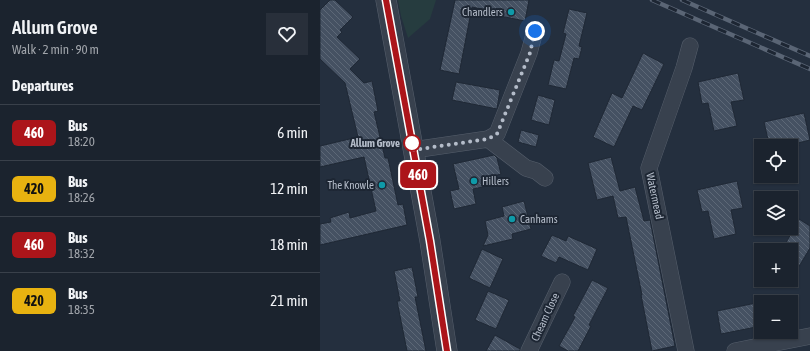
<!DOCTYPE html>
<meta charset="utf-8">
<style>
:root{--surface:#1b232e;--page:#282f3a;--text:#f1f3f6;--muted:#a0a4aa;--line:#39404a}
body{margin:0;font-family:"Asap Condensed",sans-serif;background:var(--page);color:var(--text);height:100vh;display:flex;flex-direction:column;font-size:15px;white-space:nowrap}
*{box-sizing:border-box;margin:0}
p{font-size:13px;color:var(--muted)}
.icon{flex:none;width:22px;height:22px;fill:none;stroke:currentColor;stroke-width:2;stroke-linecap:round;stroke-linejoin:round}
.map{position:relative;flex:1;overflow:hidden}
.drawer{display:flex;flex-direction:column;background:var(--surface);width:320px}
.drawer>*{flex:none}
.badge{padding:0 8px;border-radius:6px;font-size:14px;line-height:26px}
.buttons{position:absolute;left:434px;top:139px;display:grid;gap:8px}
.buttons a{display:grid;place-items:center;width:44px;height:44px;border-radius:0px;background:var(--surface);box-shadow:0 1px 3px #0004,0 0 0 1px var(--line);font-size:20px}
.you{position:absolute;width:20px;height:20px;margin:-10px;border:3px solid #fff;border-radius:50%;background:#1a73e8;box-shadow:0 0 0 6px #1a73e833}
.map>.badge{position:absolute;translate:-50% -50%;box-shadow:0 0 0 2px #fff}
h2{padding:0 12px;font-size:15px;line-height:36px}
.round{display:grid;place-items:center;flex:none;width:42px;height:42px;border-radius:0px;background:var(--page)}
.head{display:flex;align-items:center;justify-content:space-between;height:68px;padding:0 12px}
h1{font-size:19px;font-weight:600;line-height:30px}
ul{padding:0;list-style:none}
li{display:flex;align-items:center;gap:12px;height:56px;padding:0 12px;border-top:1px solid var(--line)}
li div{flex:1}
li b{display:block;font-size:15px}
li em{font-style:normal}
li .badge{min-width:44px;font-weight:700;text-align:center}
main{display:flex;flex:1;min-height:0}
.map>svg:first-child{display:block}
.green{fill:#263c3f}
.building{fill:url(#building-back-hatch);stroke:#1f2835}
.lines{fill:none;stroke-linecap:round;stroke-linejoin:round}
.minor-casing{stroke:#565f6c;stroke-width:17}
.tertiary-casing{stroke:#565f6c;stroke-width:21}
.minor{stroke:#38414e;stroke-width:16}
.tertiary{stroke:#38414e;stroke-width:20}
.rail-casing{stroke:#5a6575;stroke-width:4.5}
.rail{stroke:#1d2633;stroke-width:3;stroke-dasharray:9;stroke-linecap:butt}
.line-casing{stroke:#fff;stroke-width:9}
.line{stroke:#ac151a;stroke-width:6}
.walk{stroke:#b4bcc9;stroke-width:4;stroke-dasharray:0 7.2}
.culture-dot{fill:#0f9aa8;stroke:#1d2633;stroke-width:1.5}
.stop-dot{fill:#fff;stroke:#ac151a;stroke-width:2}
.labels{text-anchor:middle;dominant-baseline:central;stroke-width:4;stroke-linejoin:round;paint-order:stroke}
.poi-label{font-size:11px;fill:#b4bcc9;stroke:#1d2633;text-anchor:end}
.stop-label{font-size:11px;font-weight:bold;fill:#b4bcc9;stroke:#1d2633;text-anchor:end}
.street-label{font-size:11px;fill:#b4bcc9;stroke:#1d2633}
</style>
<main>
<section class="drawer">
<div class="head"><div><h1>Allum Grove</h1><p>Walk · 2 min · 90 m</p></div><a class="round"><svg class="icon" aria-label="heart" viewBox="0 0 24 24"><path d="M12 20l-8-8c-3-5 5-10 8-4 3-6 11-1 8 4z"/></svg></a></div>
<h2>Departures</h2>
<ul>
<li><span class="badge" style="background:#ac151a;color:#fff">460</span><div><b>Bus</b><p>18:20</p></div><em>6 min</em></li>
<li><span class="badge" style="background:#e8b210;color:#111">420</span><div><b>Bus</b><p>18:26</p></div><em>12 min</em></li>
<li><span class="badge" style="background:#ac151a;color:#fff">460</span><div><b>Bus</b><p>18:32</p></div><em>18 min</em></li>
<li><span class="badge" style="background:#e8b210;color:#111">420</span><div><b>Bus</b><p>18:35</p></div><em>21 min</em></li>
</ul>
</section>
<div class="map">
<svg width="490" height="351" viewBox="0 0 490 351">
<defs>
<pattern id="building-back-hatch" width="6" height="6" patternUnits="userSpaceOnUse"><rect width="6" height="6" fill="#455162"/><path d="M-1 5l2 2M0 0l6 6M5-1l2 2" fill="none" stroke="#5d6877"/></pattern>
</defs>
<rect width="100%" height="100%" fill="#242f3e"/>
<path class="green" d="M78 0H116L110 19 88 38 81 16Z"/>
<path class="building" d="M10 0H15L33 17 20 30 22 32 17 37 40 59 30 69 44 83 52 81 58 111 54 112 65 158H68L78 205 83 204 87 225 0 245V224L11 222 10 218 29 212 30 218 56 211 44 157 0 167V146L38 137 25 83 0 59V10Z
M135 0H209L205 21 175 15 176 12 152 7 139 74 120 70Z
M249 9 267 13 259 46 262 47 259 59 254 58 246 89 228 85 234 60 239 61 246 34 243 33Z
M323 53 344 64 322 110 313 106 294 147 273 137 292 93 302 98Z
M418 73 424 100 411 102 417 126 394 131 388 103 382 104 378 82Z
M136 82 180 90 177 109 132 100Z
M218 95 235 100 229 125 211 120Z
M484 113 490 140 478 143 479 146H462L461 142 449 144 444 122Z
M201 130 219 135 216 147 198 142Z
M174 155 177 158 181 174 170 177 172 185 153 189 156 204 134 209 130 191 139 189 133 164Z
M291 157 300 191 315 187 324 221 330 220 355 346 332 351 321 295H322L306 217 298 218 293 196 277 200 268 163Z
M417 181 423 208 411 210 416 234 394 239 388 211 382 212 377 190Z
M204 201 211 229 192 234 193 239 163 246 168 235 165 221 184 216 182 207Z
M479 219 490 226V248L471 280V250H462Z
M232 235 246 241 248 236 277 249 268 270 239 257 236 263 221 256Z
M162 249 183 259 170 288 149 278Z
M92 267 98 297H95L106 351H87L77 301H80L74 271Z
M272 280 288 288 269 325 271 326 258 351H248L239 346 255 317 253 316Z
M168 291 189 300 176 329 155 320Z
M441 302V326L401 334 397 311Z
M175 335 200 349V351H166Z"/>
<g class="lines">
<defs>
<path id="minor" d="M168 139 206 168 216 171 225 178
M93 150 168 139 177 134 209 53 215 31
M209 351 242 282
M366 351 329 168 364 68 370 46
M415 351 490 336"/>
<path id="tertiary" d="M66 0 110 241 127 351"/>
</defs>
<use href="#minor" class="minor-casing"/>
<use href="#tertiary" class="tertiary-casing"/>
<use href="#minor" class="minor"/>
<use href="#tertiary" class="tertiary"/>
<defs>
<path id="rail" d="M332 0 490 69
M362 0 490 56"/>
</defs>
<use href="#rail" class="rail-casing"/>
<use href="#rail" class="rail"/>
</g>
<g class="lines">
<defs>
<path id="line" d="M66 0 110 241 127 351"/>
</defs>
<use href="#line" class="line-casing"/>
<use href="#line" class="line"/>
<path class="walk" d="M92 143 93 150 168 139 177 134 210 53 215 31"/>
</g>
<g class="culture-dot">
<circle cx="191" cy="12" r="4"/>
<circle cx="154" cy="181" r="4"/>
<circle cx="62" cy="185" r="4"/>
<circle cx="192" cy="219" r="4"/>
</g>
<circle class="stop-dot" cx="92" cy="143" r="8"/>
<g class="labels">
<g class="poi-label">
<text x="183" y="12">Chandlers</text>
<text x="162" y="181" text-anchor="start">Hillers</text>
<text x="54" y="185">The Knowle</text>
<text x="200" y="219" text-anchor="start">Canhams</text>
</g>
<g class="stop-label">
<text x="80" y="143">Allum Grove</text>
</g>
<g class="street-label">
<text transform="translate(335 196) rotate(78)">Watermead</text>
<text transform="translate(225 317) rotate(-65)">Cheam Close</text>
</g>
</g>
</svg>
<div class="buttons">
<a><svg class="icon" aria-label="locate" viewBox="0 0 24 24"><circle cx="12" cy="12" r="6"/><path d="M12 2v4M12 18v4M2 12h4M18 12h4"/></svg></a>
<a><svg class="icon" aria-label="layers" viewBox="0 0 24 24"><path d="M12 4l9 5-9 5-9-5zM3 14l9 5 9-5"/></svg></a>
<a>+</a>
<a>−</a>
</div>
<div class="you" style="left:215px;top:31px"></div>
<b class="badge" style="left:98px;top:175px;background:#ac151a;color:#fff">460</b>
</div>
</main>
